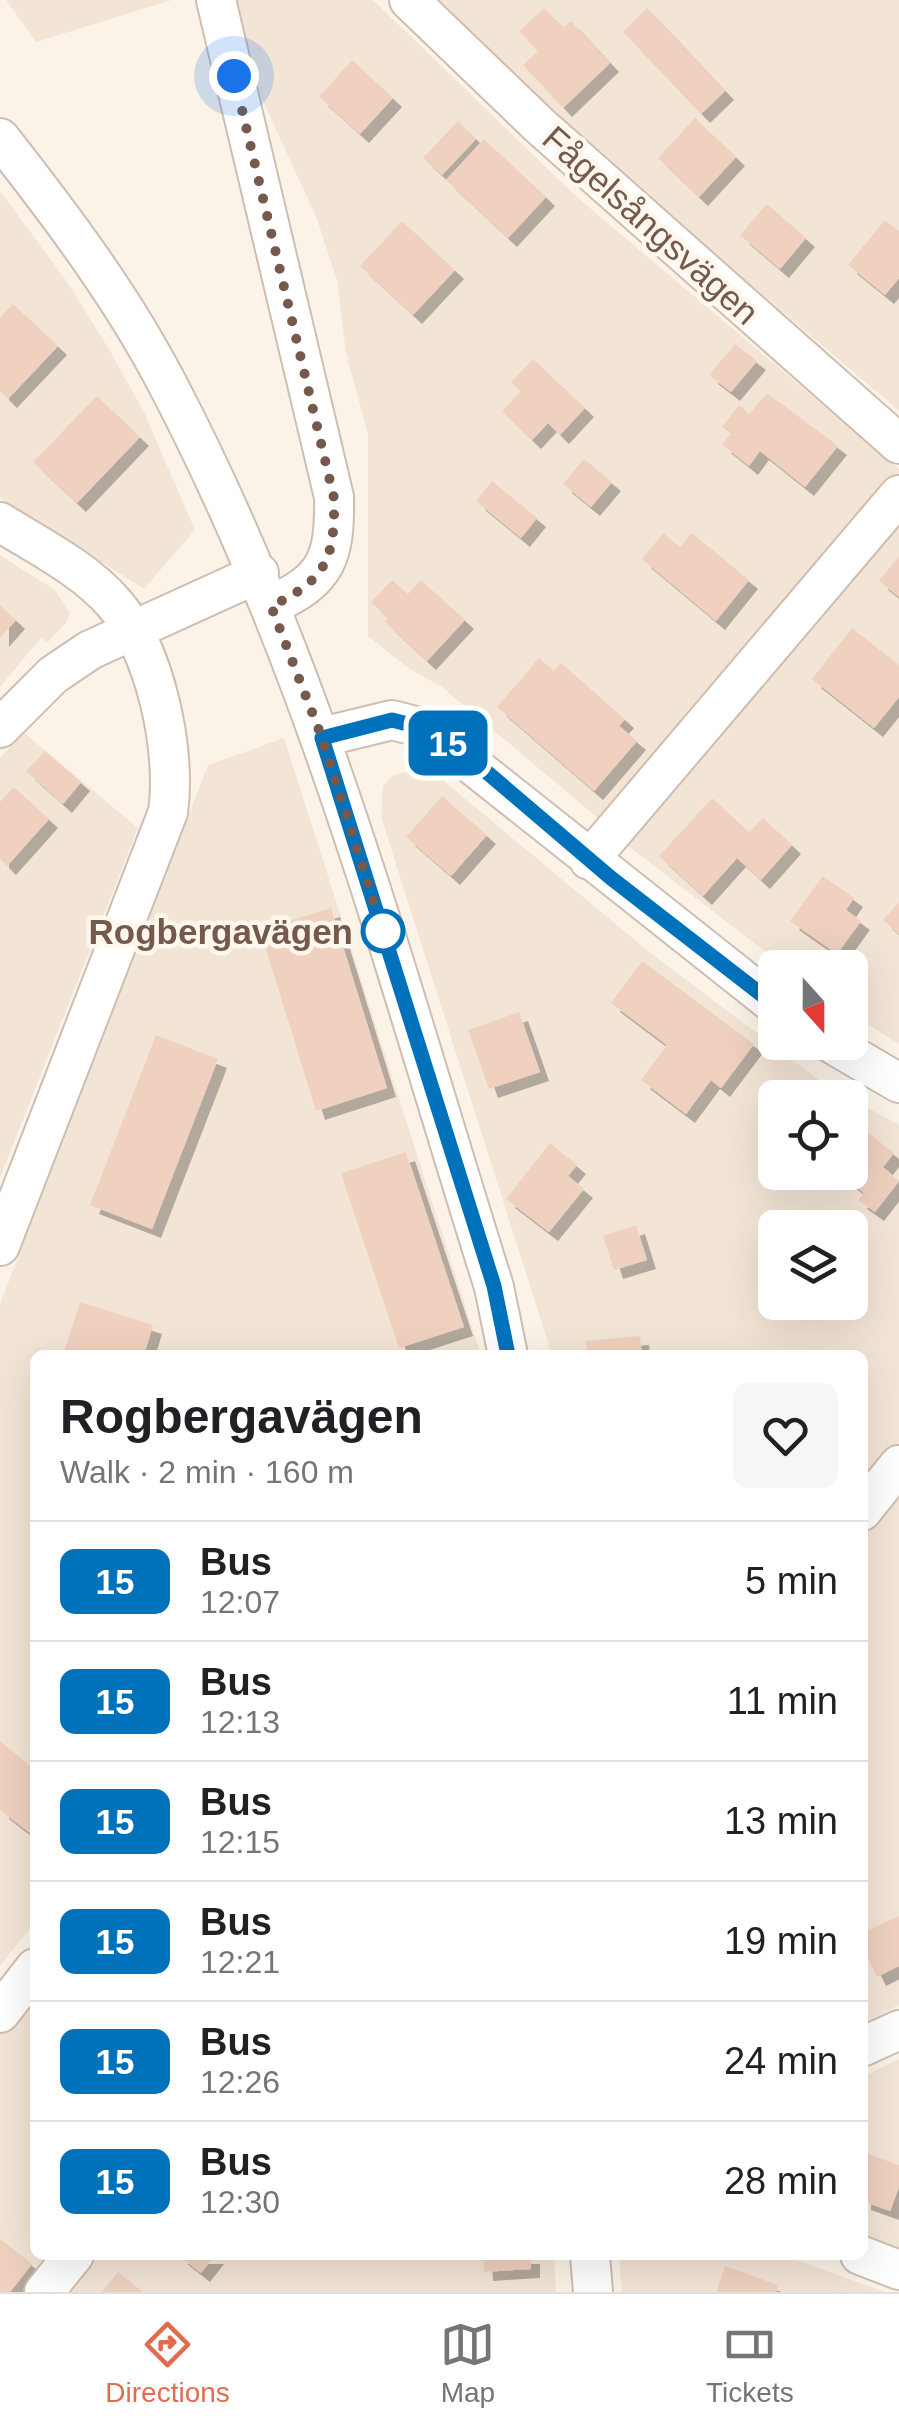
<!DOCTYPE html>
<meta charset="utf-8">
<style>
:root{--surface:#fff;--page:#f6f6f6;--text:#202124;--muted:#757577;--line:#e0e0e0;--accent:#e16c51}
body{margin:0;font-family:Arial,sans-serif;background:var(--page);color:var(--text);height:100vh;display:flex;flex-direction:column;font-size:38px;white-space:nowrap}
*{box-sizing:border-box;margin:0}
p{font-size:32px;color:var(--muted)}
.icon{flex:none;width:55px;height:55px;fill:none;stroke:currentColor;stroke-width:2;stroke-linecap:round;stroke-linejoin:round}
.map{position:relative;flex:1;overflow:hidden}
.side{position:absolute;left:30px;top:1350px;width:838px;height:910px;display:flex;flex-direction:column;background:var(--surface);border-radius:15px;box-shadow:0 10px 40px #0002}
.side>*{flex:none}
.badge{padding:0 20px;border-radius:15px;font-size:35px;line-height:65px}
.needle{width:65px;rotate:159deg}
.fabs{position:absolute;left:758px;top:950px;display:grid;gap:20px}
.fabs a{display:grid;place-items:center;width:110px;height:110px;border-radius:15px;background:var(--surface);box-shadow:0 10px 40px #0002;font-size:50px}
.you{position:absolute;width:50px;height:50px;margin:-25px;border:8px solid #fff;border-radius:50%;background:#1a73e8;box-shadow:0 0 0 15px #1a73e833}
.map>.badge{position:absolute;translate:-50% -50%;box-shadow:0 0 0 5px #fff}
.round{display:grid;place-items:center;flex:none;width:105px;height:105px;border-radius:15px;background:var(--page)}
.overview{display:flex;align-items:center;justify-content:space-between;height:170px;padding:0 30px}
h1{font-size:48px;font-weight:600;line-height:75px}
ul{padding:0;list-style:none}
li{display:flex;align-items:center;gap:30px;height:120px;padding:0 30px;border-top:2px solid var(--line)}
li div{flex:1}
li b{display:block;font-size:38px}
li em{font-style:normal}
li .badge{min-width:110px;font-weight:700;text-align:center}
.dock{display:flex;justify-content:space-around;align-items:center;height:140px;border-top:2px solid var(--line);background:var(--surface);font-size:28px;color:var(--muted)}
.dock a{display:grid;justify-items:center;gap:5px}
.dock .current{color:var(--accent)}
.map>svg:first-child{display:block}
.residential{fill:#f3e5d6;fill-rule:evenodd}
.building{fill:#f0d1c0;filter:url(#shadow)}
.lines{fill:none;stroke-linecap:round;stroke-linejoin:round}
.minor-casing{stroke:#cfbdb0;stroke-width:42}
.minor{stroke:#fff;stroke-width:38}
.line-casing{stroke:#fff;stroke-width:22}
.line{stroke:#0072bc;stroke-width:15}
.walk{stroke:#75594c;stroke-width:10;stroke-dasharray:0 18}
.stop-dot{fill:#fff;stroke:#0072bc;stroke-width:5}
.labels{text-anchor:middle;dominant-baseline:central;stroke-width:9;stroke-linejoin:round;paint-order:stroke}
.street-label{font-size:35px;fill:#75594c;stroke:#fef7ee}
.stop-label{font-size:35px;font-weight:bold;fill:#75594c;stroke:#fef7ee;text-anchor:end}
</style>
<div class="map">
<svg width="899" height="2292" viewBox="0 0 899 2292">
<defs>
<filter id="shadow"><feDropShadow dx="9" dy="9" stdDeviation="0" flood-color="#0004"/></filter>
</defs>
<rect width="100%" height="100%" fill="#fcf3e8"/>
<path class="residential" d="M6 0H172L36 42Z
M233 0H373L579 199 899 469V480L605 824 442 687 408 668 368 636V434L346 353 337 280 317 219 252 77Z
M435 0H899V411L613 167Z
M0 191 68 283 110 351 144 412 195 530 144 589 0 498Z
M899 516V1044L850 1013V968L785 967 623 842Z
M0 555 55 590 70 613 66 623 47 643 41 638 0 687Z
M23 732 138 828 0 1178V758Z
M284 738 481 1355H35V1922L0 1966V1304L208 765Z
M422 769 439 777 653 955 819 1080 850 1098H775V1172H850V1098L899 1125V1442L863 1489 862 1355H552L381 817 383 786 393 775ZM775 1228H850V1302H775Z
M899 1498V2005L863 2023 862 1539Z
M35 1988V2255H52L22 2292H0V2032Z
M899 2059V2248L863 2235 862 2077Z
M94 2255H554L556 2292H64Z
M619 2255H782L885 2292H622Z"/>
<path class="building" d="M544 8 563 28 571 21 610 63 563 108 523 65 538 51 519 31Z
M647 8 725 91 701 114 623 32Z
M352 60 393 98 360 134 319 97Z
M695 118 736 157 699 197 658 158Z
M458 121 476 139 442 175 423 158Z
M484 139 546 197 508 238 446 180Z
M767 204 806 238 780 269 740 235Z
M885 220 899 231V278L885 295 848 265Z
M402 221 455 270 413 315 360 266Z
M13 304 58 346 8 399 0 391V318Z
M735 344 757 361 731 392 709 375Z
M533 359 585 408 560 435 548 423 532 440 502 411 521 391 511 382Z
M767 393 838 446 805 487 760 451 749 466 722 444 731 434 722 427 739 405 749 414Z
M97 396 140 437 77 503 33 462Z
M584 459 612 482 591 507 563 484Z
M492 481 537 518 521 538 476 501Z
M663 533 680 547 692 533 749 580 716 621 642 559Z
M899 556V597L879 581Z
M392 580 408 594 421 580 465 620 427 661 385 622 388 618 371 602Z
M0 605 16 620 0 638Z
M852 628 899 665V697L874 728 812 679Z
M539 658 554 671 561 663 625 719 619 726 637 741 594 791 497 707Z
M45 751 81 782 63 804 26 771Z
M14 787 49 819 7 866 0 859V802Z
M442 796 487 835 451 876 406 837Z
M712 798 749 832 763 818 792 845 761 880 737 858 703 896 659 856Z
M823 876 854 898 846 910 861 921 837 954 790 921Z
M899 902V934L883 920Z
M331 908 387 1088 316 1111 260 930Z
M642 961 754 1044 721 1088 711 1080 686 1114 641 1080 667 1045 611 1003Z
M519 1012 540 1072 489 1089 468 1030Z
M156 1035 218 1059 152 1229 90 1205Z
M850 1119 894 1153 883 1167 899 1181 875 1212 858 1200 864 1193 837 1172H850Z
M550 1143 577 1165 568 1176 584 1189 549 1232 506 1199Z
M406 1152 464 1327 399 1348 341 1173Z
M636 1225 647 1260 614 1270 603 1236Z
M80 1302 153 1325 144 1355H63Z
M640 1336 642 1355H587L586 1341Z
M0 1741 35 1770V1837L0 1810Z
M899 1916V1966L877 1977 862 1946V1933Z
M862 2152 899 2165V2187L890 2211 862 2201Z
M0 2239 32 2264 10 2292H0Z
M178 2255H215L201 2273Z
M483 2255H531V2269L484 2272Z
M725 2266 778 2285 776 2292H716Z
M118 2272 143 2292H102Z"/>
<g class="lines">
<defs>
<path id="minor" d="M216 0 334 497C335 558 327 580 271 605
M409 0 539 125 899 444
M0 138C62 217 124 299 170 389 318 672 398 983 494 1287L508 1355
M0 522C38 546 83 568 113 602 155 648 177 751 168 812L0 1246
M0 728 53 675 90 650 259 573
M322 737 392 720 427 729 775 1005
M589 860 899 495
M829 1042 899 1083
M862 1511 899 1465
M0 2013 35 1968
M862 2047 899 2030
M590 2255 593 2292
M860 2255 899 2270
M44 2292 74 2255"/>
</defs>
<use href="#minor" class="minor-casing"/>
<use href="#minor" class="minor"/>
</g>
<g class="lines">
<defs>
<path id="line" d="M508 1355 494 1286 322 738 392 720 427 729 476 763 611 878 775 1005"/>
</defs>
<use href="#line" class="line-casing"/>
<use href="#line" class="line"/>
<path class="walk" d="M234 76 334 498C335 558 327 580 271 606L322 738 383 931"/>
</g>
<circle class="stop-dot" cx="383" cy="931" r="20"/>
<g class="labels">
<g class="street-label">
<text transform="translate(651 225) rotate(42)">Fågelsångsvägen</text>
</g>
<g class="stop-label">
<text x="353" y="931">Rogbergavägen</text>
</g>
</g>
</svg>
<div class="fabs">
<a><svg class="needle" viewBox="-14 -14 28 28"><path d="M0-13l5 13h-10z" fill="#e53935"/><path d="M0 13l5-13h-10z" fill="#757577"/></svg></a>
<a><svg class="icon" aria-label="locate" viewBox="0 0 24 24"><circle cx="12" cy="12" r="6"/><path d="M12 2v4M12 18v4M2 12h4M18 12h4"/></svg></a>
<a><svg class="icon" aria-label="layers" viewBox="0 0 24 24"><path d="M12 4l9 5-9 5-9-5zM3 14l9 5 9-5"/></svg></a>
</div>
<div class="you" style="left:234px;top:76px"></div>
<b class="badge" style="left:448px;top:743px;background:#0072bc;color:#fff">15</b>
<section class="side">
<div class="overview"><div><h1>Rogbergavägen</h1><p>Walk · 2 min · 160 m</p></div><a class="round"><svg class="icon" aria-label="heart" viewBox="0 0 24 24"><path d="M12 20l-8-8c-3-5 5-10 8-4 3-6 11-1 8 4z"/></svg></a></div>
<ul>
<li><span class="badge" style="background:#0072bc;color:#fff">15</span><div><b>Bus</b><p>12:07</p></div><em>5 min</em></li>
<li><span class="badge" style="background:#0072bc;color:#fff">15</span><div><b>Bus</b><p>12:13</p></div><em>11 min</em></li>
<li><span class="badge" style="background:#0072bc;color:#fff">15</span><div><b>Bus</b><p>12:15</p></div><em>13 min</em></li>
<li><span class="badge" style="background:#0072bc;color:#fff">15</span><div><b>Bus</b><p>12:21</p></div><em>19 min</em></li>
<li><span class="badge" style="background:#0072bc;color:#fff">15</span><div><b>Bus</b><p>12:26</p></div><em>24 min</em></li>
<li><span class="badge" style="background:#0072bc;color:#fff">15</span><div><b>Bus</b><p>12:30</p></div><em>28 min</em></li>
</ul>
</section>
</div>
<nav class="dock">
<a class="current"><svg class="icon" aria-label="directions" viewBox="0 0 24 24"><path d="M12 3l9 9-9 9-9-9zM9 14v-3h6M13 9l2 2-2 2"/></svg>Directions</a>
<a><svg class="icon" aria-label="map" viewBox="0 0 24 24"><path d="M3 6l6-2 6 2 6-2v14l-6 2-6-2-6 2zM9 4v14M15 6v14"/></svg>Map</a>
<a><svg class="icon" aria-label="tickets" viewBox="0 0 24 24"><path d="M3 7h18v10H3zM15 7v10"/></svg>Tickets</a>
</nav>
